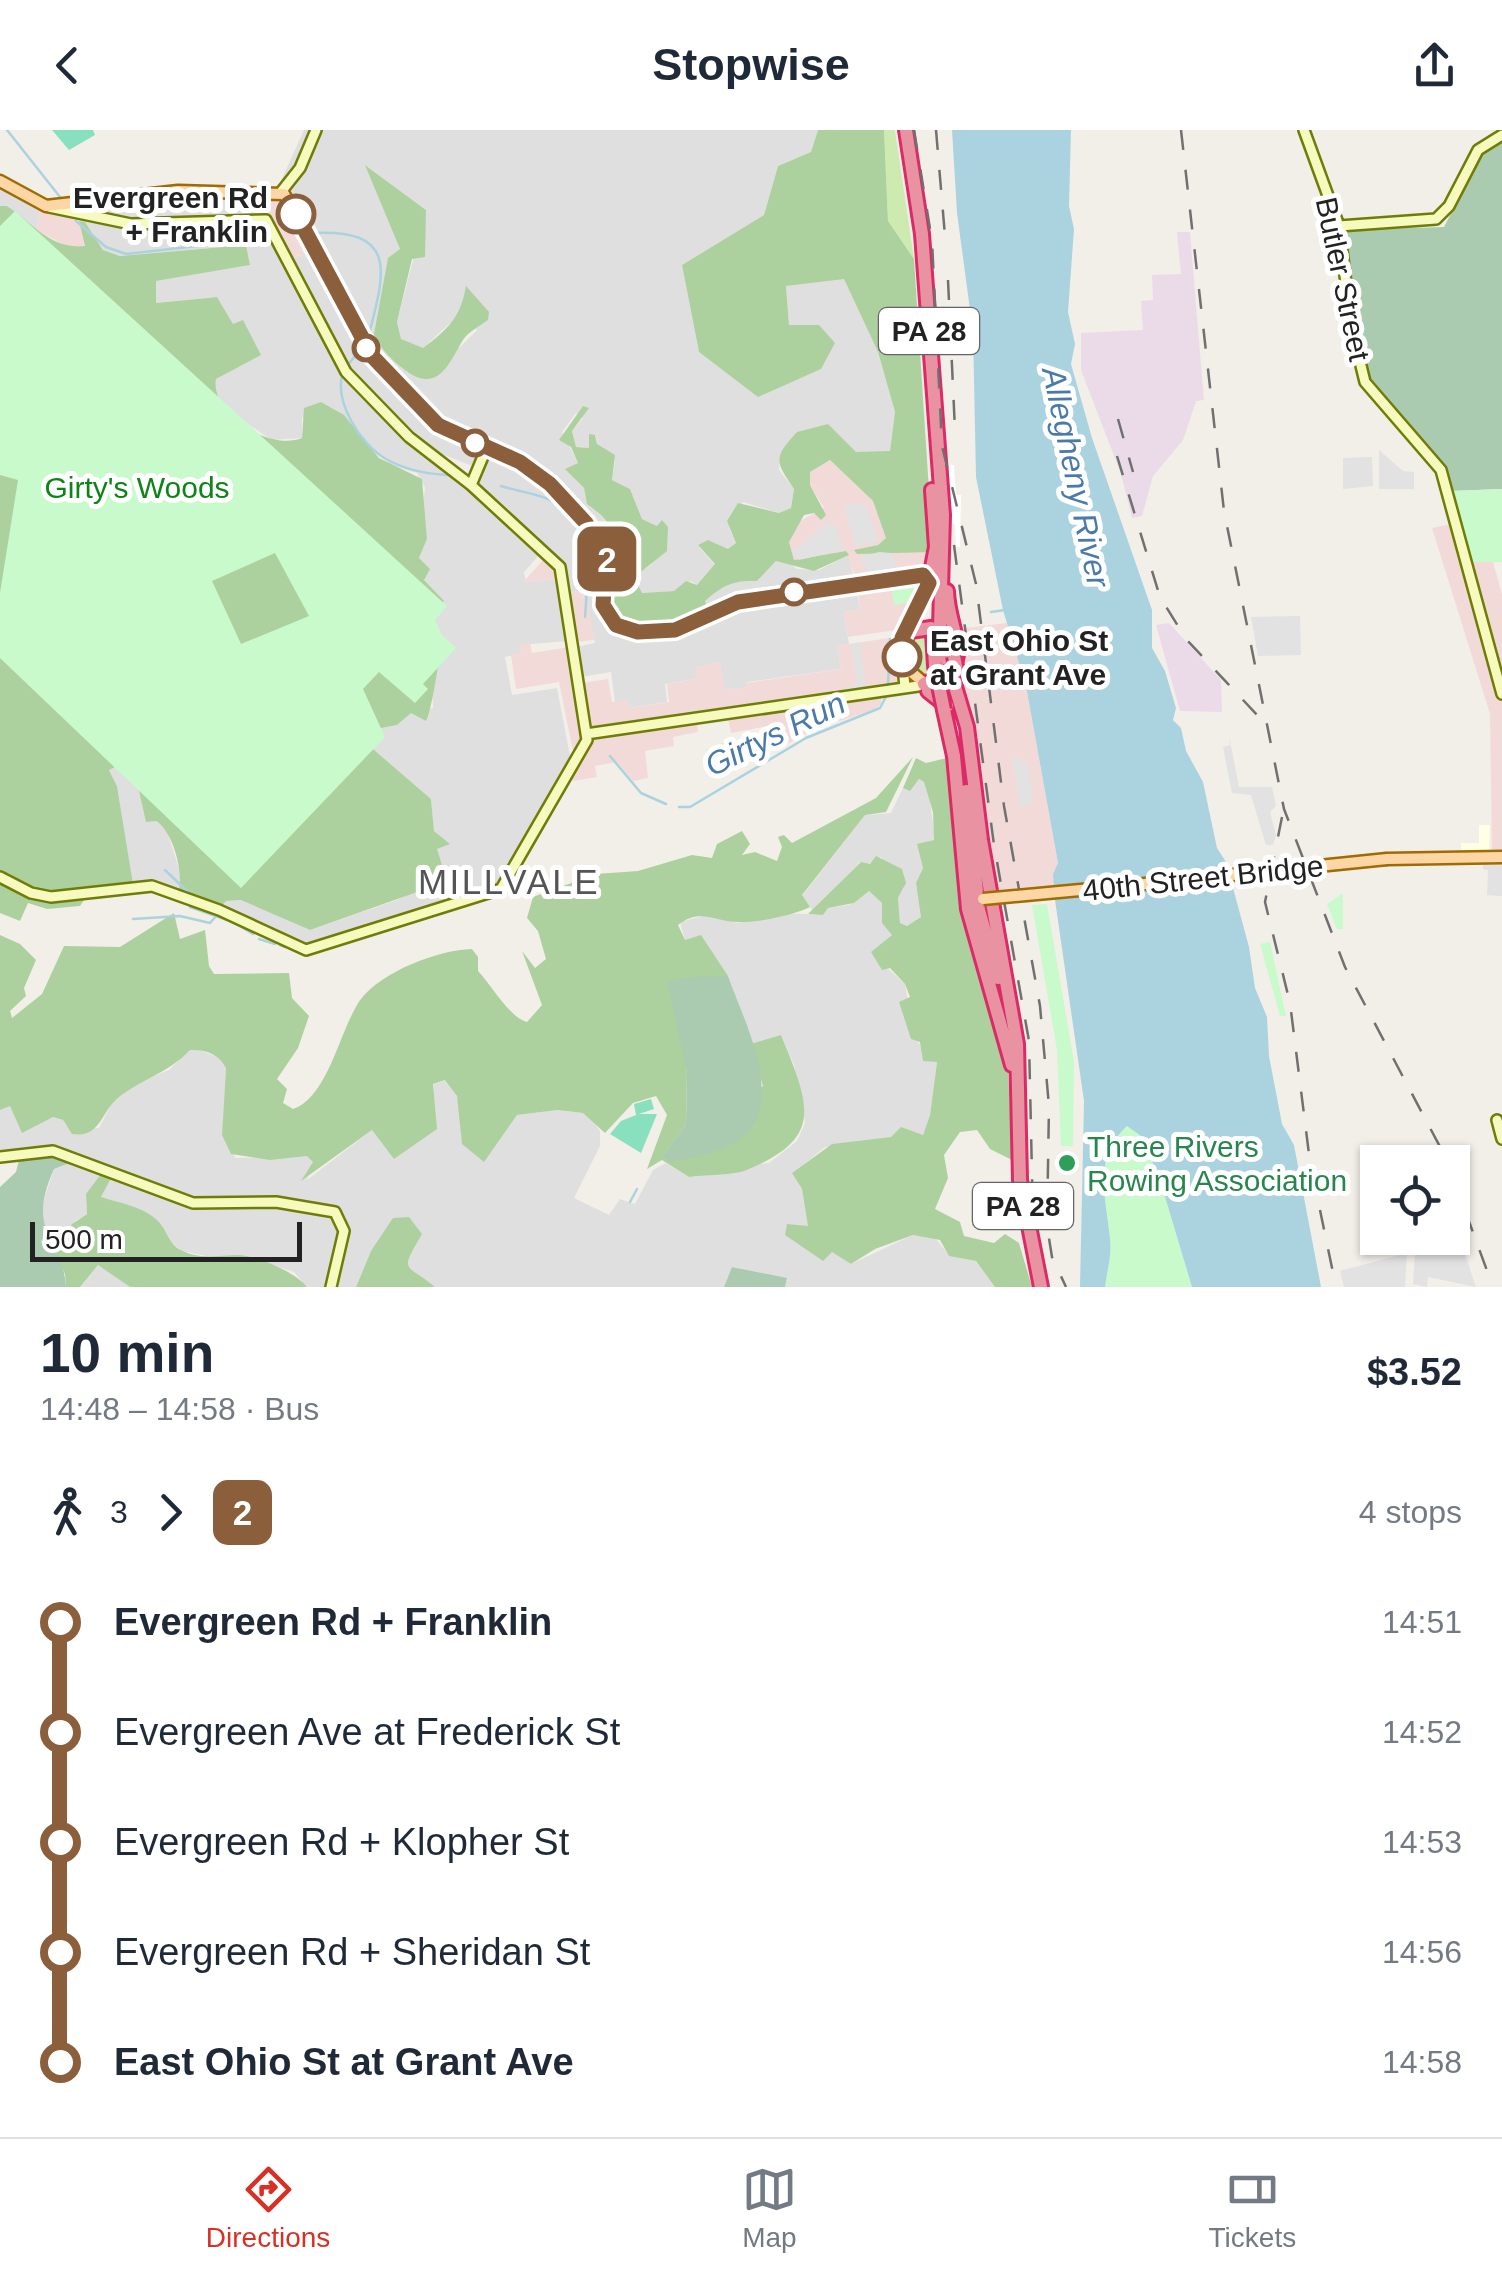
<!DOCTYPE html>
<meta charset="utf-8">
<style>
:root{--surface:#fff;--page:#f6f6f7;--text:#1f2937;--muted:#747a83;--line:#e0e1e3;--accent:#d93025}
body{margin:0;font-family:Arial,sans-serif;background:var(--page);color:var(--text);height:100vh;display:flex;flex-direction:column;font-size:38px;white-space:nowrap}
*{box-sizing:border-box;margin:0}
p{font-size:32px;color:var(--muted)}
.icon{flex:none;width:55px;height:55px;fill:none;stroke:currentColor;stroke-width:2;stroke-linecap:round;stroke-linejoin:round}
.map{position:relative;height:1157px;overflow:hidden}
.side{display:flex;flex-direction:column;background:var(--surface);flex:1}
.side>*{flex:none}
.badge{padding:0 20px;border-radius:15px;font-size:35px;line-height:65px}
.tools{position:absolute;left:1360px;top:1015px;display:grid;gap:20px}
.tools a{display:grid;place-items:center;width:110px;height:110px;border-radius:0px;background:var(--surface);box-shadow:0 2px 8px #0004;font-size:50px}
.scale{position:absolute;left:30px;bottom:25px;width:272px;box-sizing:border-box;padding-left:10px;border:5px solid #222;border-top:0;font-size:28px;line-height:35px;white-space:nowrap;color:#222;-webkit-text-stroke:8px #fff;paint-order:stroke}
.map>.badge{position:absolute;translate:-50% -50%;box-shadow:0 0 0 5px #fff}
.legs{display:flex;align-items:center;gap:15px;height:110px;padding:0 40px;font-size:32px}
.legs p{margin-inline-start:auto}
.summary{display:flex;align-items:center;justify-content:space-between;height:170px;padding:0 40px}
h1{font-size:55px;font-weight:700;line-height:75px}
ul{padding:0 40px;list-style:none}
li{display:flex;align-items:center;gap:35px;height:110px;font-size:38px}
li i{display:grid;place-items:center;width:15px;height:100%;margin:0 12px;background:currentColor}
li i::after{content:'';width:25px;height:25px;margin:-12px;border:8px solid;border-radius:50%;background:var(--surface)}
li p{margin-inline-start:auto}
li:first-child i{background:linear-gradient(#0000 50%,currentColor 0)}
li:last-child i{background:linear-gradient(currentColor 50%,#0000 0)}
header{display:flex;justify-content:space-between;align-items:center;height:130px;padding:0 40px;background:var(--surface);font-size:45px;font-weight:700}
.tabs{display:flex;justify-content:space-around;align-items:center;height:140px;border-top:2px solid var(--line);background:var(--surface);font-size:28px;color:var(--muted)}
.tabs a{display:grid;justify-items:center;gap:5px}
.tabs .current{color:var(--accent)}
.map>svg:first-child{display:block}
.residential{fill:#e0dfdf;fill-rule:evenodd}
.commercial{fill:#f2dad9}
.industrial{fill:#ebdbe8}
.education{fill:#ffffe5}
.grass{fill:#cdebb0}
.forest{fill:#add19e}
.cemetery{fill:#aacbaf}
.park{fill:#c8facc;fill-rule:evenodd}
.pitch{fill:#88e0be}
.parking{fill:#e2e2e2}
.water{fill:#aad3df}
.pier{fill:#fff}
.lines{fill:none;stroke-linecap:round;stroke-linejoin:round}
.stream{stroke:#aad3df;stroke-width:2.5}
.secondary-casing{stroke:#707d05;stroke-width:14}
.primary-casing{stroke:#a06b00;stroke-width:15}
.highway-casing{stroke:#dc2a67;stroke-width:18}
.secondary{stroke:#f7fabf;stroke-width:9}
.primary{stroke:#fcd6a4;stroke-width:10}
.highway{stroke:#e892a2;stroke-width:12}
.rail{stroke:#707070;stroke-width:2.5;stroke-dasharray:20 20;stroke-linecap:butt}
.primary-bridge-casing{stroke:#a06b00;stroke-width:15;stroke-linecap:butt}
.highway-bridge-casing{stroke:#dc2a67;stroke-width:18;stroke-linecap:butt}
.primary-bridge{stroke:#fcd6a4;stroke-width:10}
.highway-bridge{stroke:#e892a2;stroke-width:12}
.line-1-casing{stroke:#fff;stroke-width:22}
.line-1{stroke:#8b5e3c;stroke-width:15}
.stop-1-dot{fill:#fff;stroke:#8b5e3c;stroke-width:5}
.leisure-dot{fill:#2e9e5b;stroke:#fff;stroke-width:4}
.labels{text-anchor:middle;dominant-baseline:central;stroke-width:10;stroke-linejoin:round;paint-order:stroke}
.shield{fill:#fff;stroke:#646464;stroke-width:2.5}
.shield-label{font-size:28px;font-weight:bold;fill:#222}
.stop-label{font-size:30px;font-weight:bold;fill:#222;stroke:#fff;text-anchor:end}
.street-label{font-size:30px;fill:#222;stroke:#fff}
.park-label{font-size:30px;fill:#0c8416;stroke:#fff}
.leisure-label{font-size:30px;fill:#27864d;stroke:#fff;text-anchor:start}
.water-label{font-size:32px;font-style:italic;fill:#4a7aab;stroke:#fff}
.quarter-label{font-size:35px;letter-spacing:2.5px;fill:#555;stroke:#fff}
</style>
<header><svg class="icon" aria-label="back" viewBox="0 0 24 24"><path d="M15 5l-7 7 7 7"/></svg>Stopwise<svg class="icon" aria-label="share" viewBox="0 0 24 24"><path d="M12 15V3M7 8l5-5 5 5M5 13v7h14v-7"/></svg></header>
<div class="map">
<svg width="1502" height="1157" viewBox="0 0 1502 1157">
<rect width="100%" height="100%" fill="#f2efe9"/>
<path class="residential" d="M304 0H818L812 22 778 36 764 85 682 135 699 222 758 266 789 196 786 156 844 148 878 222 895 282 890 322H856L797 302 780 325 779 340 794 359 791 378 779 383 743 372 729 397 736 413 729 419 699 417 715 435 705 450 697 455 691 451 674 461 641 463 636 456 642 441 652 434 657 396 642 389 630 359 612 350 615 329 597 314 596 306 589 309V318L576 317 572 301 583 288 576 283 562 302 578 333 566 339 584 358 588 374 607 389 612 403 606 418 555 354 449 299 370 220 281 51ZM367 36 426 80 397 192 401 209 412 217 423 218 461 183 477 200 460 217 389 227 400 119Z
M0 56 40 78 37 100 8 76H0Z
M174 65 266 66 265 86 134 90 80 81 79 73Z
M85 92 132 99 249 95 267 105 340 242 398 301 541 423 524 442 526 453 559 448 568 511 520 515 521 523 505 527 512 565 557 558 571 631 500 755 306 818 220 778 226 771 242 770 310 800 397 770 436 751 437 718 449 714 434 701 431 669 373 619 376 599 397 595 411 582 433 578 432 549 441 515 419 428 427 409 422 388 425 357 417 343 391 335 365 313 302 287V308L272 310 219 275 214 263 216 249 260 225 243 191 233 195 217 167 156 173 155 151 250 135 246 115 120 126 103 120Z
M310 120 362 222 437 301 482 320 475 337 434 321 410 302 351 240 291 130Z
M489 321 518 333 549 356 585 395 603 426 605 488 630 503 658 505 706 478 705 471 721 457 734 450 757 451 776 431 785 430 797 439 819 440 849 425 860 479 844 482 849 514 837 516 841 539 747 552V557L724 560 720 533 696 537V549L665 554 667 572 629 578 628 570 615 572 611 542 581 547 576 517 595 513 584 467 579 461 568 463 563 433 476 353Z
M119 635 131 646 156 691 166 698 182 748 178 765 133 756 117 656 109 640Z
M919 649 928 655 935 709 918 715 923 738 916 753 922 787 907 796 900 793 898 768 904 758 881 727 866 735 860 732 813 781 802 766 865 685 891 683 903 658 910 660Z
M869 761 882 773 892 805 871 823 905 854 915 909 937 932 930 985 923 1005 900 1000 891 1007 825 1017 793 1043 802 1059 809 1097 785 1104 823 1130 832 1121 851 1134 913 1105 935 1108 950 1126 976 1131 995 1157H785L787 1149 733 1137 724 1157H435L413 1147 407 1134 409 1121 419 1110 371 1121 356 1157H307L294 1142 249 1127 221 1129 182 1121 167 1109 157 1091 137 1079 86 1064 87 1084 75 1091 61 1115 52 1118 44 1099 42 1076 54 1039 73 1032 0 1029V980L10 975 63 990 66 996 99 998 112 973 137 953 169 940 190 920H200L222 929 226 938 223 992 235 1028 307 1025 313 1032 307 1050 372 1000 395 1029 432 969 434 954 446 950 454 957 472 1019 484 1031 517 985 558 980 583 983 592 989 600 1001V1016L574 1068 609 1085 620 1069 635 1074 653 1040 666 1033 689 1047 744 1041 751 1034 769 1033 797 1011 805 993 794 935 781 905 750 914 728 846 685 810 680 792 710 784 737 793 784 783 823 785 828 778 849 775Z
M98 1135 102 1137 130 1157H80Z"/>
<path class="commercial" d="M266 66 280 67 310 120 291 130 272 87 265 86Z
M40 78 79 91 85 117 70 118 37 100Z
M830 330 873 371 887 408 878 415 855 420 933 422 930 440 857 452 846 421 794 430 789 412 798 392 824 378 810 355V342Z
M1460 392 1471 432H1493L1502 464V726L1492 725 1490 584 1432 398Z
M545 428 559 448 526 453 525 450Z
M891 453 894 474 917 471 903 499 848 507 844 482 860 479 857 458Z
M579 461 588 473 594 510 575 512 568 463Z
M1007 493 1026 556 1058 733 1054 757 992 763 956 499Z
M889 508 897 514 901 554 882 557 881 574 875 579 811 601 787 614 783 593 731 603 728 587 697 592 698 602 673 607 674 616 645 621 648 648 633 651 617 632 595 636 597 647 567 652 591 610 582 553 608 549 612 572 628 570 630 578 669 572 667 554 696 549 695 537 720 533 725 560 746 557V553L841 539 837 516Z
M530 513 532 523 570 517 584 608 574 626 559 552 516 559 511 525 521 523 520 515Z"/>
<path class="industrial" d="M1177 102H1190L1204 270 1196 271 1183 310 1153 346 1142 386 1132 388 1121 344 1081 240V203L1143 200 1141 171 1153 170 1152 145 1181 144Z
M1169 493 1221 550 1222 582 1180 581 1156 495Z"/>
<path class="education" d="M1479 695H1490L1489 721H1461V713H1479Z"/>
<path class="grass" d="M884 0H895L914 129 888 91Z
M930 501 946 541 925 550 911 538V502Z
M728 611 731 632 709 636 706 620Z"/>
<path class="forest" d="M818 0H884L888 91 914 129 933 422 857 424 854 420 878 415 886 408 873 371 830 330 810 342V355L826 385 821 390 814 383 804 385 789 412 794 430 846 421 849 425 814 441 776 431 757 451C733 450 723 455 705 471L709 482C675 497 639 508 608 481L610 436 606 418 611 411C613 391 601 385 587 374L584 358 565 339 578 333 571 317 559 310 583 276 589 278 572 301 576 317 589 318V304L595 305 597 314 615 325 612 350 630 359 642 389 657 396 662 390 668 397 667 421 642 441 637 453 642 463 674 461 686 451 697 455 715 434 698 415 708 410 728 419 736 413 727 391 738 373 779 383 791 378 794 359C776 332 772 329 797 302L828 294 856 322 890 321 895 282 878 222 844 149 786 156 789 195H819L835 213 821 239 758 267 699 222 682 135 764 85 778 36 811 22Z
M365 35 426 80 425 127 412 129 397 192 401 209 423 218C448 199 461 187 466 156L489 182 488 190C480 196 468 202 463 210 449 233 438 265 405 240 392 230 381 220 374 204L388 128 400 119Z
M0 76H7C33 93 51 120 85 116L79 91 85 92 103 120 120 126 246 115 250 135 156 151V173L217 167 233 194 243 190 261 225 216 249C210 285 270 321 302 308L304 278 321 272 344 285 379 328 422 349 427 409 419 428 430 439 424 450 444 471 432 483C435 493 441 507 440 517 440 528 431 583 426 591L411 583 397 595 376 599 373 619 431 669 434 701 450 714 437 719 446 748 436 751 437 755 310 800 241 770 226 771 220 778 178 763C185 743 172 700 156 691L146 692 138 656 119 635 109 640 117 656 133 754C74 762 55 771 0 744Z
M913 627 886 682 865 685 802 765 810 777C794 785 757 793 739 792 715 792 700 777 678 795L685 810 701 805 728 846H697L679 895 687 942 686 994 663 1026 763 956 750 914 781 905C811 978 824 1009 744 1041 733 1045 703 1045 689 1047L662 1030 647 1039 667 985 656 966 633 973 605 1003 583 983 558 980 517 985 484 1032 462 1014 457 966 445 950 433 954 437 999 394 1029 372 1000 301 1051 313 1032 307 1026 270 1030 231 1024 222 1005 226 938C219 924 205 919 190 920 169 943 141 949 118 968 100 983 101 1008 72 1004L63 990 53 987 22 1003 10 976 0 980V805L20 814 36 830 24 858 26 866 10 881 12 888 42 864 64 816 120 817 174 783 180 809 205 800 209 836 214 844 289 843 292 868 309 886 298 918 277 949 287 959 283 973 293 979C329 967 340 897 361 869 383 841 438 820 472 819L478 827V841C492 856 510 888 527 892L542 875 522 821 535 838 546 829 538 801 527 788 533 767 596 744 638 741 692 725 712 728 717 714 742 701 750 714 742 725 755 722 777 731 782 717 778 707 784 705 792 713 876 668Z
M951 627 1008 938 1012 1030 990 1019 977 1000 960 1002 944 1025 948 1048 935 1079 960 1092 964 1106 994 1113 1005 1104 1019 1113 1032 1157H995L976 1131 949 1126 940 1110 913 1105 875 1119 851 1134 832 1122 823 1131 785 1105 787 1094 808 1096 802 1059 792 1043 832 1014 891 1007 901 997 923 1005 930 985 937 932 923 931 920 912 911 909 899 872 910 867 905 854 890 838 882 840 871 822 892 805 882 793V773L869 761 854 773 828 778 823 785 808 784 861 732 870 734 876 726 902 739 906 753 898 768 900 793 907 796 921 787 916 753 923 738 917 714 934 710 933 682 924 652 919 649 910 661 903 658 916 628 926 633Z
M0 747 31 763 88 764 80 776 47 779 28 773 20 791 0 783Z
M101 1044 111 1048 101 1067C119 1073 143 1076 158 1091 168 1101 168 1115 183 1121 202 1130 219 1125 238 1125 256 1125 297 1143 307 1157H130L98 1135 80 1157H66L65 1144 52 1118 61 1115 72 1094 87 1084 86 1064Z
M409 1087 422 1104C399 1144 405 1132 435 1157H356L371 1121 393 1088Z"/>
<path class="cemetery" d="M1502 11V359L1451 361C1438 312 1388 291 1369 247 1350 203 1350 147 1344 100L1444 97 1483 22Z
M697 846H728C744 892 790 977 737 1011 717 1024 692 1027 670 1032L662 1027 686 994 687 942 667 852Z
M53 1024 75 1031 54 1039C25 1104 62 1105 66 1157H0V1057L16 1042 20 1026Z
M732 1137 787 1148 785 1157H724Z"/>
<path class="park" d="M15 81 447 476 435 490 442 505 456 518 423 554 428 559 415 573 379 542 363 559 385 607 241 758 0 528V463L18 350 0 345V96ZM275 423 309 486 241 514 212 451Z
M1502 359V432H1471L1451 361Z
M923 448 926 452 917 471 894 475 891 453Z
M1343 763V799H1337L1327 774Z
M1047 774 1074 932 1073 1016H1061L1057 920 1032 775Z
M1270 812 1286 886H1280L1260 814Z
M1127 996 1141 1006 1152 1024 1153 1040 1163 1060 1192 1157H1105C1107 1141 1112 1125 1110 1109 1106 1066 1092 1030 1127 996Z"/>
<path class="pitch" d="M52 0H93L95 5 69 20Z
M651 969 654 979 639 984H657L641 1023 610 1004 621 991 636 985 634 974Z"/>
<path class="parking" d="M1379 320 1403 341 1414 342V359H1379Z
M1372 327 1373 356 1343 359V328Z
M855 373 866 375 878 411 856 417 844 378Z
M829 391 837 399 843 420 799 430 792 421Z
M879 422 891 423 901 444 869 446 860 427Z
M1300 486 1301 525 1258 526 1251 487Z
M860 512 866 559 847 562 846 557 857 554 851 514Z
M1229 606 1239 657H1272L1276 676 1270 682 1276 705 1273 715H1266L1251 665 1232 663 1223 617 1230 615Z
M1012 627 1027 632 1033 664 1031 673 1020 678Z
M1483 732H1502V766L1487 765 1488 740 1483 739Z
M1429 1117 1464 1121 1476 1157 1428 1147 1427 1157 1413 1154 1415 1124Z
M1407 1123 1405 1157H1344L1340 1141Z"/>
<path class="water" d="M952 0H1071L1069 76 1074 99 1068 182 1075 214 1071 234 1092 308 1152 480V518L1165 541 1176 578 1173 590 1181 598 1186 621 1203 652 1217 718 1226 732 1249 817 1255 858 1267 887 1269 926 1282 994 1294 1015 1321 1157H1192L1163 1060 1153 1040 1152 1024 1141 1006 1127 996C1092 1029 1106 1066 1110 1109 1112 1125 1107 1141 1105 1157H1080L1084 971 1055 770 1053 744 1058 733 1026 556 1003 480 976 347 973 202 957 83Z"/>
<path class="pier" d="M949 335H954L956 365H961L960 417H956L955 395 950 390Z"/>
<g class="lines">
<path class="stream" d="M7 0 60 67
M76 91 106 117 126 124 269 108
M312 103C401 98 384 145 368 208
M347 236 364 215
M343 243C333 271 361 315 386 329 405 340 428 344 448 345
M501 356C519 362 545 364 560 376 591 401 588 453 585 487
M991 482 1005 480
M888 555 890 509
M610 626 641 663 666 674
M679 677H690L806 608 880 578 888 563
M165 740 189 763
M190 777 227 790
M133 789 180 786 210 793 217 785
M233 792 253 804
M259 809 275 814
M280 815 285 817
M630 1072 637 1059"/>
<defs>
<path id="secondary" d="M1304 0 1339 96 1351 195 1365 252 1441 340 1502 564
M281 62 300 38 316 0
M1339 96 1436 89 1449 76 1478 20 1502 5
M471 355 487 317
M903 535 905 558
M586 604 918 556
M0 747 31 763 51 767 152 756 219 780 306 820 501 759 587 610 560 437 471 355 409 307 346 242 266 90 131 94 49 77
M1497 990 1502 1009
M0 1027 53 1021 193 1073 276 1072 335 1082 344 1101 331 1157"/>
<path id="primary" d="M0 51 46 76 178 61 284 64 372 226 438 295 520 332 550 354 586 393 608 433 604 481 623 498 658 502 686 497 738 472 923 445
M930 558 910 541 907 507 932 450
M1387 729 1502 727"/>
<path id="highway" d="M906 0 922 104 943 385 940 498
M929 453 936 417 932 360
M910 501 931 498 944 505
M933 504 935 536
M941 509 948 535
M951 543 967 597 981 710 1017 914 1020 1050 1041 1157
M924 554C981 534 948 505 947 461
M928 561 947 576
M944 580 954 626 968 779 1012 935
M966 661 979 780 998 848"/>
</defs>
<use href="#secondary" class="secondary-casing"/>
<use href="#primary" class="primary-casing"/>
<use href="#highway" class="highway-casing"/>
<use href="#secondary" class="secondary"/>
<use href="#primary" class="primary"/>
<use href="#highway" class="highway"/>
<path class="rail" d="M914 0 932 111 942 316 976 454 1004 676 1040 876 1049 976 1047 1096 1052 1127 1066 1157
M936 0 945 106
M1181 0 1224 381 1284 679 1345 837 1448 1032
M948 150 955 300
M1118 289 1133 342
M1117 326 1160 467 1186 509 1259 587
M954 415 994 715 1029 911 1033 1089
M1282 687 1265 772 1290 873 1310 1032 1336 1157
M1452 1045 1493 1157"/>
<defs>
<path id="primary-bridge" d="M1232 745 1387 729
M983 769 1230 746"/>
<path id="highway-bridge" d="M940 498 941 509
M954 526 957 541
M935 536 944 580"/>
</defs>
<use href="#primary-bridge" class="primary-bridge-casing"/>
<use href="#highway-bridge" class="highway-bridge-casing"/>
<use href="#primary-bridge" class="primary-bridge"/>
<use href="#highway-bridge" class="highway-bridge"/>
</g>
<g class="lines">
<defs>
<path id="line-1" d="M296 84 372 226 438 295 520 332 550 354 586 393 606 427 603 475 616 495 638 502 675 500 738 472 923 445 929 453 902 508V527"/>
</defs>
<use href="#line-1" class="line-1-casing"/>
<use href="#line-1" class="line-1"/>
</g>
<g class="stop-1-dot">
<circle cx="296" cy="84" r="18"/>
<circle cx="366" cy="218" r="12"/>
<circle cx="475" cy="313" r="12"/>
<circle cx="794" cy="462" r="12"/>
<circle cx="902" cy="527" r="18"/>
</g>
<circle class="leisure-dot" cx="1067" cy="1033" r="10"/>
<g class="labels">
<g class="shield">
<rect x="879" y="178" width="100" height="46" rx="8"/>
<rect x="973" y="1053" width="100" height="46" rx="8"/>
</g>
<g class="shield-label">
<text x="929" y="201">PA 28</text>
<text x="1023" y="1076">PA 28</text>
</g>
<g class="stop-label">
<text x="268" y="67">Evergreen Rd<tspan x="268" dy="34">+ Franklin</tspan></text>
<text x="930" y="510" text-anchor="start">East Ohio St<tspan x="930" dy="34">at Grant Ave</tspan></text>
</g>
<g class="street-label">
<text transform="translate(1343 149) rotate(78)">Butler Street</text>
<text transform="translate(1203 748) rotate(-6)">40th Street Bridge</text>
</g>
<g class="park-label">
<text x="137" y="357">Girty's Woods</text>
</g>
<g class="leisure-label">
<text x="1087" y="1016">Three Rivers<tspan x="1087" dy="34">Rowing Association</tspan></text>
</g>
<g class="water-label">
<text transform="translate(1076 347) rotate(78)">Allegheny River</text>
<text transform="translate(775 604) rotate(-26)">Girtys Run</text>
</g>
<g class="quarter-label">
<text x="509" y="751">MILLVALE</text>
</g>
</g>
</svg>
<div class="tools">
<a><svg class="icon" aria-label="locate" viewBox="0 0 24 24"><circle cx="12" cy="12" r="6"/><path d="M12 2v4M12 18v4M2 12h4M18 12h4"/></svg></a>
</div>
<div class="scale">500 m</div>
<b class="badge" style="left:607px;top:429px;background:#8b5e3c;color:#fff">2</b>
</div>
<section class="side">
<div class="summary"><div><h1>10 min</h1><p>14:48 – 14:58 · Bus</p></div><b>$3.52</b></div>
<div class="legs"><svg class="icon" aria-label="walk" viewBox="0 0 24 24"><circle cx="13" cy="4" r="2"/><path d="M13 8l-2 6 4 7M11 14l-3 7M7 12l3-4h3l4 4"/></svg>3<svg class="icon" aria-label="forward" viewBox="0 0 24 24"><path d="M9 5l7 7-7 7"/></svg><b class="badge" style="background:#8b5e3c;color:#fff">2</b><p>4 stops</p></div>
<ul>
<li><i style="color:#8b5e3c"></i><b>Evergreen Rd + Franklin</b><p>14:51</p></li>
<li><i style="color:#8b5e3c"></i><span>Evergreen Ave at Frederick St</span><p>14:52</p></li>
<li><i style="color:#8b5e3c"></i><span>Evergreen Rd + Klopher St</span><p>14:53</p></li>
<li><i style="color:#8b5e3c"></i><span>Evergreen Rd + Sheridan St</span><p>14:56</p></li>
<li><i style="color:#8b5e3c"></i><b>East Ohio St at Grant Ave</b><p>14:58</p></li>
</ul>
</section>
<nav class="tabs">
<a class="current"><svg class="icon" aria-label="directions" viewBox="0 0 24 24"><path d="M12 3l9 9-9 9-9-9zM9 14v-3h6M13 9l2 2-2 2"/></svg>Directions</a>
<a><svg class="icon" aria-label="map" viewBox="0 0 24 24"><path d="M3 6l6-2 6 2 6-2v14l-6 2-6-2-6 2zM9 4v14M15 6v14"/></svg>Map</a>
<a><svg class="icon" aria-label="tickets" viewBox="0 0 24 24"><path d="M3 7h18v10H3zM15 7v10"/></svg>Tickets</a>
</nav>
